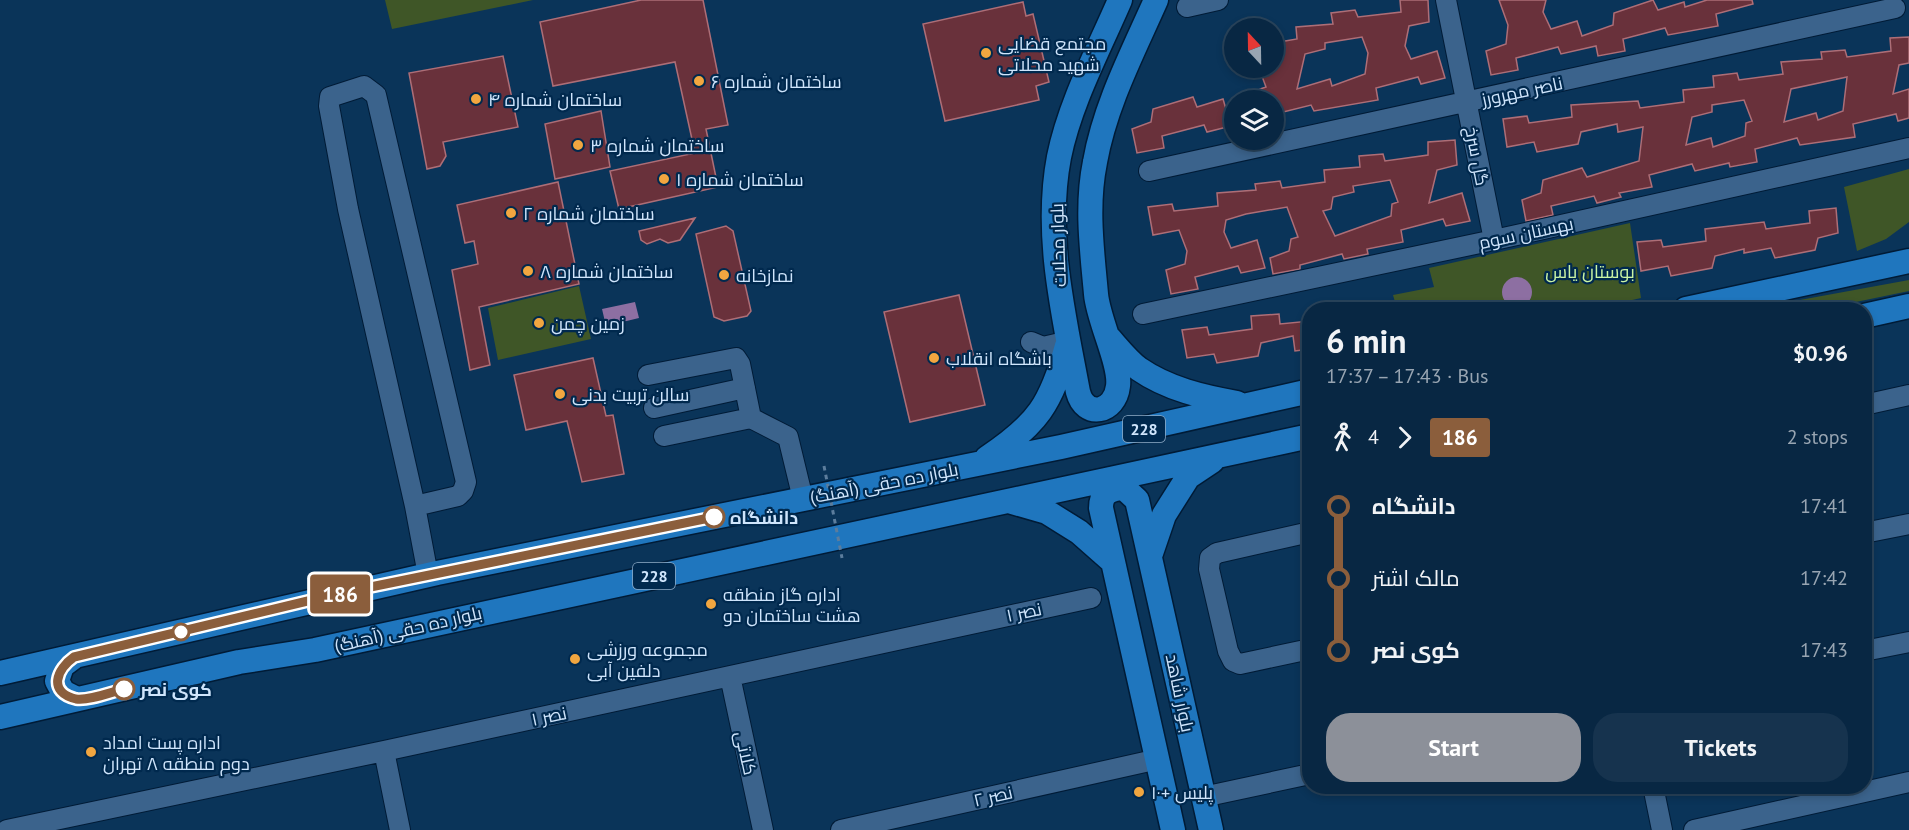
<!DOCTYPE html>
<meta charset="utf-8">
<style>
:root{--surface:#082743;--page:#16334e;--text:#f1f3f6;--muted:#98a5b2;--line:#29445c;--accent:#8c9099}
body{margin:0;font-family:"PT Sans",Cairo,sans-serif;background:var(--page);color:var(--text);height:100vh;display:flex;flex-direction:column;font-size:22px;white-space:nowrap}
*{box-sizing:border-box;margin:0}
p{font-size:20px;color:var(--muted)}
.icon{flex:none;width:33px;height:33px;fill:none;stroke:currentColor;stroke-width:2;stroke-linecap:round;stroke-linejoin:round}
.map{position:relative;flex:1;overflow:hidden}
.side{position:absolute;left:1302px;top:302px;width:570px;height:492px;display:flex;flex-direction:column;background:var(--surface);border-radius:24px;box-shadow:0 3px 9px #0003,0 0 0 2px var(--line)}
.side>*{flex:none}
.badge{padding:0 12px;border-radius:4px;font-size:21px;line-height:39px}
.needle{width:39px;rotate:338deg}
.fabs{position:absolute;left:1224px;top:18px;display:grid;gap:12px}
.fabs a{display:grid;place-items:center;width:60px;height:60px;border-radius:50%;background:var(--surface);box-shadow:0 3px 9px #0003,0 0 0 2px var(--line);font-size:30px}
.map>.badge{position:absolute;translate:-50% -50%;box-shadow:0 0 0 3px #fff}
.legs{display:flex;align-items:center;gap:9px;height:66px;padding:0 24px;font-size:20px}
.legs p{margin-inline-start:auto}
.head{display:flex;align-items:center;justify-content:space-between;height:102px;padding:0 24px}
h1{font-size:33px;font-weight:800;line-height:45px}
.primary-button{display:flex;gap:12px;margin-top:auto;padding:12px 24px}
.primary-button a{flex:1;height:69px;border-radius:24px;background:var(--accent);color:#fff;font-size:24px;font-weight:800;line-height:69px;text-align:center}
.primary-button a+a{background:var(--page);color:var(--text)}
ul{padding:0 24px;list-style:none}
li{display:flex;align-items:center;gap:21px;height:72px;font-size:22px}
li i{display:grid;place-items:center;width:9px;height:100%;margin:0 8px;background:currentColor}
li i::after{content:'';width:15px;height:15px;margin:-8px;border:4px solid;border-radius:50%;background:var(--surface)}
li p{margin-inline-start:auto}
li:first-child i{background:linear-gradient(#0000 50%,currentColor 0)}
li:last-child i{background:linear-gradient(currentColor 50%,#0000 0)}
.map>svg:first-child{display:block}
.green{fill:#3f5627}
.water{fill:#8d6fa2}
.building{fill:#69313b;stroke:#ad6e77;stroke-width:1.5;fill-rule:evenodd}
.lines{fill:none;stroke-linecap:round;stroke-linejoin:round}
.minor-casing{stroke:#001b36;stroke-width:22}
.major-casing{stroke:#001b36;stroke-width:27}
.minor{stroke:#3b638c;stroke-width:20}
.major{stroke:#1f76be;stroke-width:24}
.path-bridge{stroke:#5c7d9d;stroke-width:3;stroke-dasharray:4.5 4.5;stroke-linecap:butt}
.line-1-casing{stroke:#fff;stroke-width:14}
.line-1{stroke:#8b5e3c;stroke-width:9}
.poi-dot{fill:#f1a640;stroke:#00294e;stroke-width:2}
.stop-1-dot{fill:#fff;stroke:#8b5e3c;stroke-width:3}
.labels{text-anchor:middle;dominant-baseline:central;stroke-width:4.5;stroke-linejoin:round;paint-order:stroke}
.shield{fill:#00294e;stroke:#91adc8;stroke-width:1.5}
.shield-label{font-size:16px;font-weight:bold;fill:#cfe5fc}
.poi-label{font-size:18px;fill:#cfe5fc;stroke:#00294e;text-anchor:start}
.street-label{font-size:18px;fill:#cfe5fc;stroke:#00294e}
.park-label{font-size:18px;fill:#cbf4a4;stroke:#00294e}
.stop-label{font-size:18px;font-weight:bold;fill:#cfe5fc;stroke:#00294e;text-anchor:start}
</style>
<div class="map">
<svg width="1909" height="830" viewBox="0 0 1909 830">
<rect width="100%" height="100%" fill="#0a3459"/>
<path class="green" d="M385 0H533L392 29Z
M1909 169V222L1886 239 1857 251 1844 187Z
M1630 223 1641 298 1593 309H1397L1393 295 1434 287 1429 268Z
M1909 280V291L1822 309H1750Z
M579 286 591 339 498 360 488 308Z"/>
<path class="water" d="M1502 292a15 15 0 1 1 30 0a15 15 0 1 1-30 0Z
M635 302 639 318 606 326 602 309Z"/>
<path class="building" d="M641 0H703L728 125 706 129 718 187 619 209 610 171 695 153 675 62 553 86 540 22Z
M1400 0H1428L1429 22 1409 26 1405 46 1411 59 1437 51 1445 78 1421 84 1418 77 1376 88 1378 100 1314 111 1311 105 1275 114 1274 100H1259L1260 89 1266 87 1259 68H1274V43L1297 39 1296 27 1333 24 1331 13 1355 10 1358 17 1401 12ZM1362 37 1368 53 1365 74 1332 86 1330 79 1297 89 1305 54 1325 49V43Z
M1499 0H1546L1543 12 1551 29 1577 21 1582 36 1613 25 1614 13 1653 0 1658 10 1684 2 1685 7 1707 0H1752L1753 4 1716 14 1718 26 1668 35 1665 28 1623 39 1625 51 1598 56 1596 46 1561 54 1558 47 1516 58 1518 70 1491 75 1486 51 1506 44 1508 25Z
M1023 2 1026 16 1033 14 1049 82 1036 86 1039 100 945 121 923 24Z
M1909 37V63L1899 65 1893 94 1909 89V118L1898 121 1896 114 1853 124 1855 137 1800 145 1797 138 1755 149 1757 162 1730 167 1729 163 1695 171 1692 164 1649 175 1652 187 1619 193 1621 197 1597 203 1594 196 1551 206 1553 215 1526 221 1522 200 1541 193 1543 180 1582 168 1587 177 1639 161 1643 127 1618 132 1617 124 1581 132 1578 144 1537 152 1534 142 1507 147 1503 119 1527 116 1529 123 1572 117 1571 105 1638 101 1640 108 1684 102 1683 90 1714 87 1713 76 1737 73 1739 80 1783 74 1781 62 1822 59 1821 52 1845 50 1847 57 1891 51 1890 38ZM1847 77 1843 111 1818 120 1816 113 1784 122 1791 89ZM1744 100 1752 121 1746 123 1745 136 1713 147 1711 138 1686 145 1692 117 1712 112V105Z
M503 56 518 127 443 142 446 156 440 166 427 169 409 73Z
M1193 97 1197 107 1223 99 1231 126 1207 132 1204 125 1162 136 1164 148 1137 153 1132 129 1151 122 1153 109Z
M601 111 610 167 555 179 545 124Z
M1455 140 1457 165 1437 170 1429 203 1462 193 1470 221 1446 226 1443 219 1401 230 1403 242 1367 249 1368 254 1344 259 1342 254 1300 265V269L1273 274 1270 258 1289 251 1291 239 1298 237 1287 207 1246 214 1226 220 1224 232 1231 248 1257 240 1265 268 1241 273 1238 266 1195 277 1198 289 1171 294 1166 270 1185 264 1187 251 1179 230 1153 235 1148 207 1172 204 1174 211 1218 206 1217 193 1256 190 1255 184 1280 181 1282 188 1325 182 1324 170 1360 167 1359 156 1383 154 1385 161 1428 155V142ZM1390 180 1398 202 1392 204 1391 216 1335 236 1323 211 1331 209 1333 197 1354 192 1353 186Z
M558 182 579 284 479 307 490 365 470 370 452 270 478 264 474 241 465 243 457 205Z
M1836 208 1838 233 1818 238 1815 250 1775 258 1771 248 1744 253V249L1715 256 1712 268 1671 276 1668 266 1641 271 1637 242 1661 240 1663 247 1706 241 1705 229 1764 222 1766 229 1810 223 1809 211Z
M695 218 680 240 668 243 660 239 647 244 641 240 639 231Z
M726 226 733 231 751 311 747 316 724 321 714 317 696 234Z
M959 295 985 405 910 422 884 312Z
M1279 314 1280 324 1310 321V349L1295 351 1293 336 1261 343 1258 356 1217 363 1214 354 1187 358 1182 330 1207 327 1209 335 1252 329 1251 316Z
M593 358 606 416 613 415 624 474 582 482 567 421 526 430 514 375Z"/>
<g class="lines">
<defs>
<path id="minor" d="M1446 0 1494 240
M1187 7 1218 0
M1149 171 1895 8
M1143 314 1494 240 1909 148
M1031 342 1043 347 1069 341
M648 375 736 358 740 364 751 418
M1864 405 1909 395
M654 408 745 388
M664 436 751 418 788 437 803 499
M415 506 458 496 463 491 466 482 376 95 364 86 330 97 329 106 348 209 415 506 428 575
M1310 532 1217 553 1210 558 1209 569 1228 651 1233 661 1240 664 1310 649
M1864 533 1909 524
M1864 651 1909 642
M730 676 763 830
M384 751 400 830
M1653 786 1662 830
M1203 797 1310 774
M7 830 384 751 1091 598
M841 830 1145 762
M1694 830 1909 782"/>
<path id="major" d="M1120 0C1098 51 1070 103 1059 157 1044 235 1064 316 1078 392 1085 419 1115 413 1118 386 1121 364 1098 320 1096 294 1092 250 1086 206 1095 162 1105 105 1133 52 1156 0
M1686 309 1909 261
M1864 316 1909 306
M1109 338C1118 348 1128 361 1139 369 1168 389 1203 397 1237 403
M987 458C1038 424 1051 404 1067 346
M1012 502 1047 512 1079 532 1113 562
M1150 556 1164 515 1188 477 1212 461
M74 657 62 666 57 681 63 692 77 699
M0 673 437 573 1061 447 1310 391
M0 717 239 662 315 650 1310 436
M1173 830 1101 508C1101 493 1109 489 1124 488L1137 500 1211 830"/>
</defs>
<use href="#minor" class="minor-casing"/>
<use href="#major" class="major-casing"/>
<use href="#minor" class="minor"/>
<use href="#major" class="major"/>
<path class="path-bridge" d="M824 466 842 558"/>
</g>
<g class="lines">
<defs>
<path id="line-1" d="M124 689C111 692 89 701 76 699 47 692 57 669 74 657L341 593 714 517"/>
</defs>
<use href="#line-1" class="line-1-casing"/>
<use href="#line-1" class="line-1"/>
</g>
<g class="poi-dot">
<circle cx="986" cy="53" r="6"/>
<circle cx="699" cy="81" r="6"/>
<circle cx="476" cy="99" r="6"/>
<circle cx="578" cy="145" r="6"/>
<circle cx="664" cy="179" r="6"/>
<circle cx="511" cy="213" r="6"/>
<circle cx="528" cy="271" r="6"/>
<circle cx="724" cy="275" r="6"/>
<circle cx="539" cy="323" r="6"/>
<circle cx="934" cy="358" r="6"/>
<circle cx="560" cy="394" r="6"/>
<circle cx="711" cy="604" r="6"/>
<circle cx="575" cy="659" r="6"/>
<circle cx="91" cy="752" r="6"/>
<circle cx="1139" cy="792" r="6"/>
</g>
<g class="stop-1-dot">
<circle cx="714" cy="517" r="10"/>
<circle cx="181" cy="632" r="8"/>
<circle cx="124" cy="689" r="10"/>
</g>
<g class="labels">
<g class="shield">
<rect x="1123" y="416" width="42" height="26" rx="4.5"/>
<rect x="633" y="563" width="42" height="26" rx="4.5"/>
</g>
<g class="shield-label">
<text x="1144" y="429">228</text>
<text x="654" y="576">228</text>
</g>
<g class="poi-label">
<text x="998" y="43">مجتمع قضایی<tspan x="998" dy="21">شهید محلاتی</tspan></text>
<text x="711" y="81">ساختمان شماره ۶</text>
<text x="488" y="99">ساختمان شماره ۴</text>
<text x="590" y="145">ساختمان شماره ۳</text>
<text x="676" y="179">ساختمان شماره ۱</text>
<text x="523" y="213">ساختمان شماره ۲</text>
<text x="540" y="271">ساختمان شماره ۸</text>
<text x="736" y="275">نمازخانه</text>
<text x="551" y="323">زمین چمن</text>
<text x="946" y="358">باشگاه انقلاب</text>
<text x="572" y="394">سالن تربیت بدنی</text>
<text x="723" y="594">اداره گاز منطقه<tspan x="723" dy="21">هشت ساختمان دو</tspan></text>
<text x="587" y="649">مجموعه ورزشی<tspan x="587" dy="21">دلفین آبی</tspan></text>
<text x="103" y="742">اداره پست امداد<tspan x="103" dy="21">دوم منطقه ۸ تهران</tspan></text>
<text x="1151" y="792">پلیس +۱۰</text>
</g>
<g class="street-label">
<text transform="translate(1522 91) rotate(-12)">ناصر مهرورز</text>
<text transform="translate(1477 156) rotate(79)">گل سرخ</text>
<text transform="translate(1526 233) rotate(-12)">بهستان سوم</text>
<text transform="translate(1058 245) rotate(-92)">بلوار محلات</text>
<text transform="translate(884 483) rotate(-11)">بلوار ده حقی (آهنگ)</text>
<text transform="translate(1024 612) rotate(-12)">نصر ۱</text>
<text transform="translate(408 629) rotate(-13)">بلوار ده حقی (آهنگ)</text>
<text transform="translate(1180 693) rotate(78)">بلوار شاهد</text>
<text transform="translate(549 716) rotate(-12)">نصر ۱</text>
<text transform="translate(746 753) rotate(78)">کلاتی</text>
<text transform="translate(993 796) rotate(-13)">نصر ۲</text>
</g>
<g class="park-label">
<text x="1590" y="271">بوستان یاس</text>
</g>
<g class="stop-label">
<text x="730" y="517">دانشگاه</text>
<text x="140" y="689">کوی نصر</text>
</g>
</g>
</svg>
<div class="fabs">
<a><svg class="needle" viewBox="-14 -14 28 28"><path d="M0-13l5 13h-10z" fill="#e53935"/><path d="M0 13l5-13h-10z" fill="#98a5b2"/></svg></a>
<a><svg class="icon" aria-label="layers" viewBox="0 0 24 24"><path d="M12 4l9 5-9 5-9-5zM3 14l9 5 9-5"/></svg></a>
</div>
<b class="badge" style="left:340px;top:594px;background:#8b5e3c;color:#fff">186</b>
<section class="side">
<div class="head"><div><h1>6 min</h1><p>17:37 – 17:43 · Bus</p></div><b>$0.96</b></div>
<div class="legs"><svg class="icon" aria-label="walk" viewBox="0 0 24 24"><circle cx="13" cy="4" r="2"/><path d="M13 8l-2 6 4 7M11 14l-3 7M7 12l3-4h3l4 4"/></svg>4<svg class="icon" aria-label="forward" viewBox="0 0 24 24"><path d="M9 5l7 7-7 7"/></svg><b class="badge" style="background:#8b5e3c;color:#fff">186</b><p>2 stops</p></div>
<ul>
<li><i style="color:#8b5e3c"></i><b>دانشگاه</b><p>17:41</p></li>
<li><i style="color:#8b5e3c"></i><span>مالک اشتر</span><p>17:42</p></li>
<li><i style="color:#8b5e3c"></i><b>کوی نصر</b><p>17:43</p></li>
</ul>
<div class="primary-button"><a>Start</a><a>Tickets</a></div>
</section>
</div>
